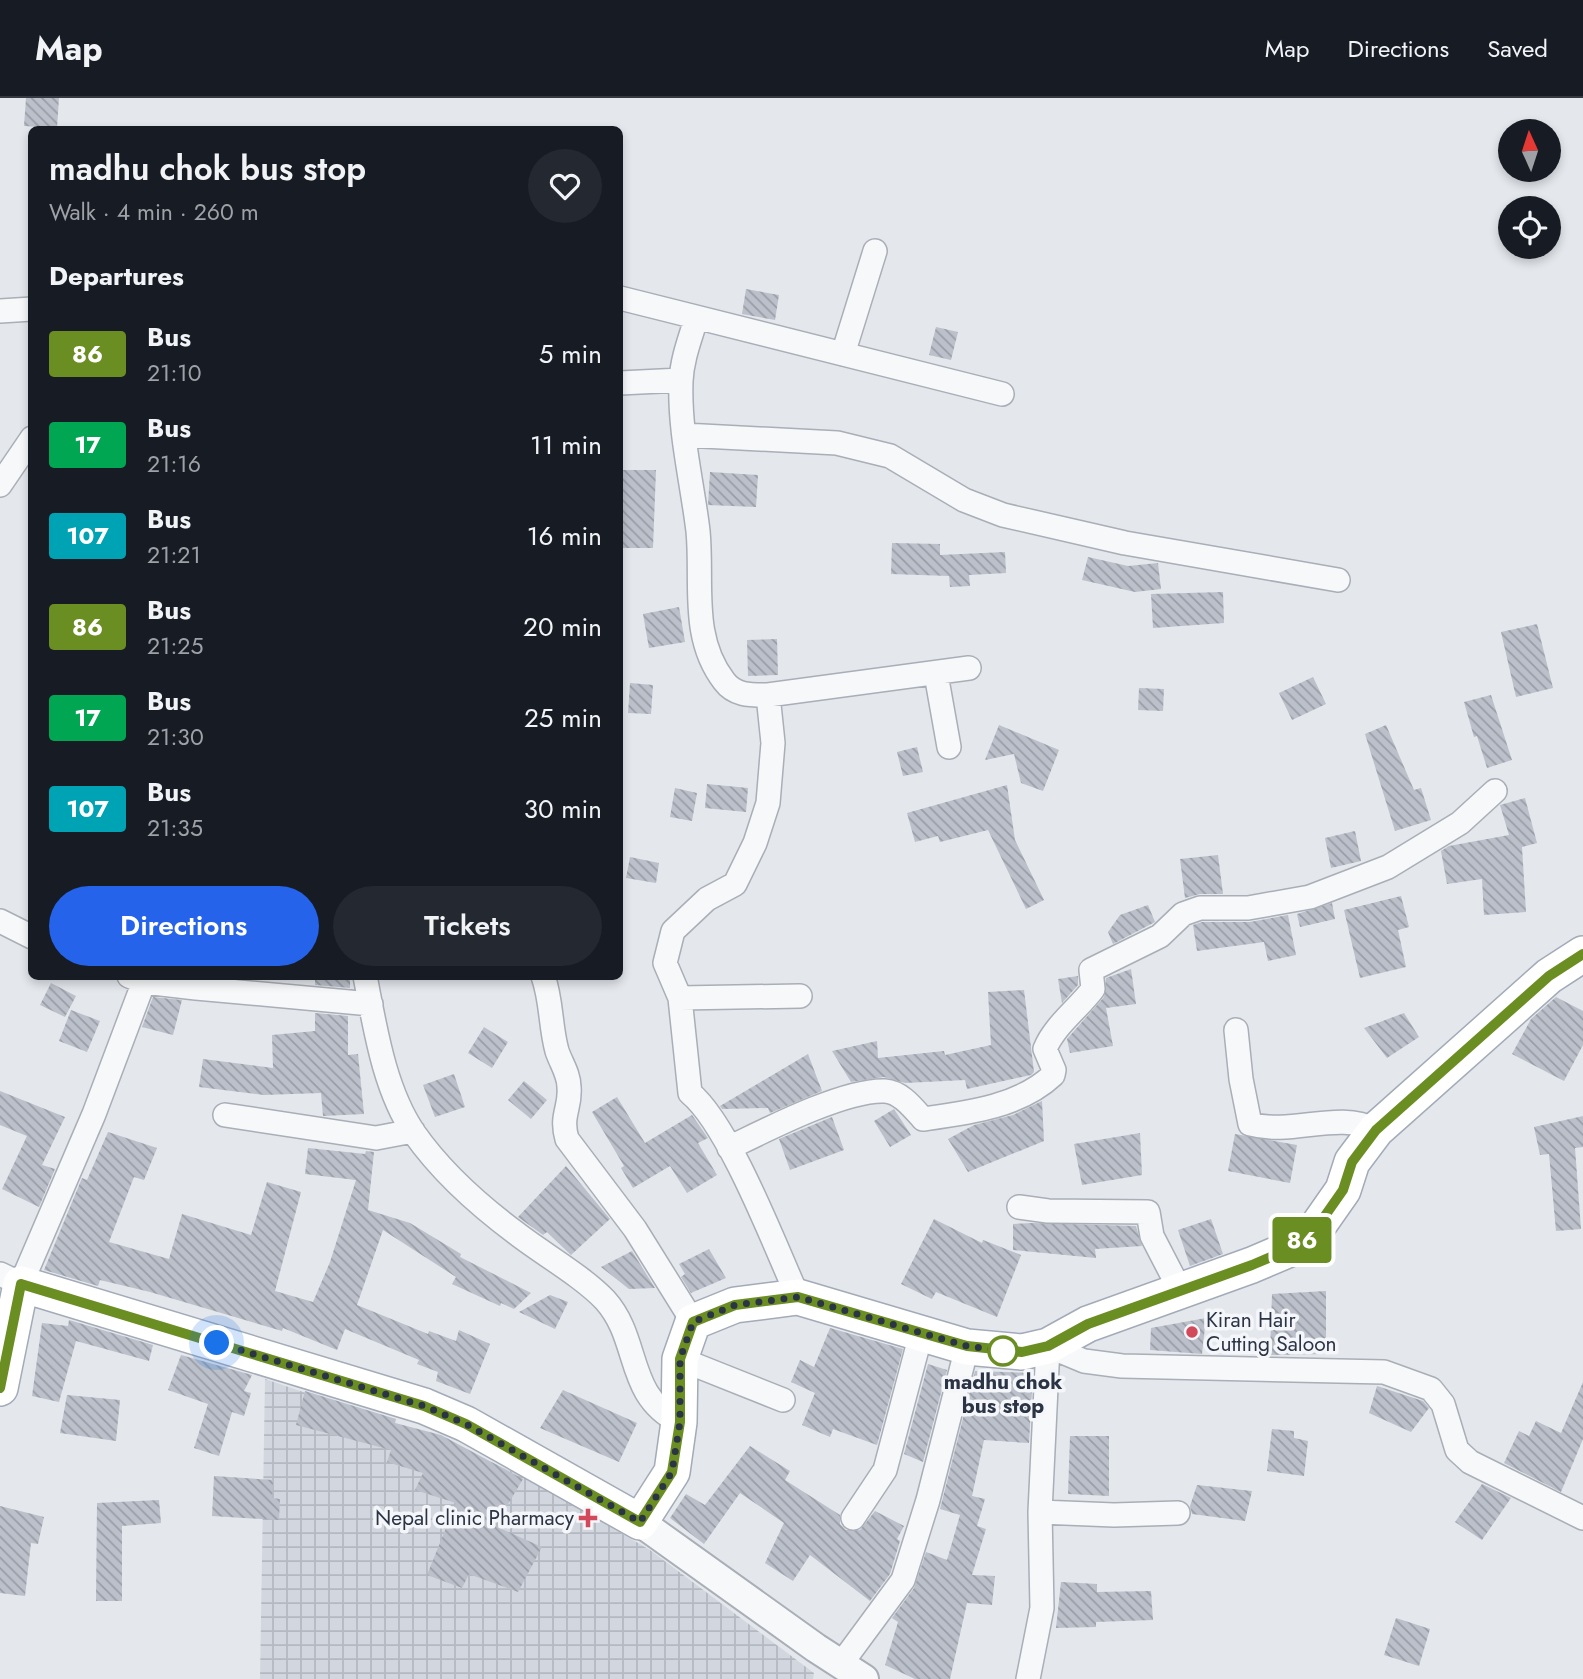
<!DOCTYPE html>
<meta charset="utf-8">
<style>
:root{--surface:#171b24;--page:#242831;--text:#f1f3f6;--muted:#9ea1a6;--line:#363941;--accent:#2563eb}
body{margin:0;font-family:Jost,sans-serif;background:var(--page);color:var(--text);height:100vh;display:flex;flex-direction:column;font-size:26px;white-space:nowrap}
*{box-sizing:border-box;margin:0}
p{font-size:23px;color:var(--muted)}
.icon{flex:none;width:38px;height:38px;fill:none;stroke:currentColor;stroke-width:2;stroke-linecap:round;stroke-linejoin:round}
.map{position:relative;flex:1;overflow:hidden}
.sheet{position:absolute;left:28px;top:28px;width:595px;height:854px;display:flex;flex-direction:column;background:var(--surface);border-radius:10px;box-shadow:0 4px 10px #0003}
.sheet>*{flex:none}
.badge{padding:0 14px;border-radius:5px;font-size:24px;line-height:46px}
.needle{width:46px;rotate:357deg}
.fabs{position:absolute;left:1498px;top:21px;display:grid;gap:14px}
.fabs a{display:grid;place-items:center;width:63px;height:63px;border-radius:50%;background:var(--surface);box-shadow:0 4px 10px #0003;font-size:35px}
.you{position:absolute;width:35px;height:35px;margin:-18px;border:5px solid #fff;border-radius:50%;background:#1a73e8;box-shadow:0 0 0 10px #1a73e833}
.map>.badge{position:absolute;translate:-50% -50%;box-shadow:0 0 0 4px #fff}
h2{padding:0 21px;font-size:26px;line-height:63px}
.round{display:grid;place-items:center;flex:none;width:74px;height:74px;border-radius:37px;background:var(--page)}
.overview{display:flex;align-items:center;justify-content:space-between;height:119px;padding:0 21px}
h1{font-size:33px;font-weight:600;line-height:52px}
.action{display:flex;gap:14px;margin-top:auto;padding:14px 21px}
.action a{flex:1;height:80px;border-radius:42px;background:var(--accent);color:#fff;font-size:28px;font-weight:600;line-height:80px;text-align:center}
.action a+a{background:var(--page);color:var(--text)}
ul{padding:0;list-style:none}
li{display:flex;align-items:center;gap:21px;height:91px;padding:0 21px}
li div{flex:1}
li b{display:block;font-size:26px}
li em{font-style:normal}
li .badge{min-width:77px;font-weight:700;text-align:center}
header{display:flex;align-items:center;gap:42px;box-sizing:border-box;height:98px;padding:0 35px;background:var(--surface);border-bottom:2px solid var(--line)}
header strong{font-size:33px}
nav{display:flex;gap:38px;margin-inline-start:auto;font-size:24px}
.map>svg:first-child{display:block}
.industrial{fill:url(#industrial-grid)}
.building{fill:url(#building-back-hatch)}
.lines{fill:none;stroke-linecap:round;stroke-linejoin:round}
.minor-casing{stroke:#a9aeb7;stroke-width:26}
.tertiary-casing{stroke:#a9aeb7;stroke-width:32}
.primary-casing{stroke:#a3abb8;stroke-width:38}
.minor{stroke:#f7f8fa;stroke-width:23}
.tertiary{stroke:#f7f8fa;stroke-width:28}
.primary{stroke:#fff;stroke-width:35}
.line-casing{stroke:#fff;stroke-width:16}
.line{stroke:#6b8e23;stroke-width:10}
.walk{stroke:#2b3445;stroke-width:7;stroke-dasharray:0 12.6}
.poi-dot{fill:#d1495b;stroke:#f4f6f9;stroke-width:2.5}
.stop-dot{fill:#fff;stroke:#6b8e23;stroke-width:3.5}
.labels{text-anchor:middle;dominant-baseline:central;stroke-width:7;stroke-linejoin:round;paint-order:stroke}
.poi-label{font-size:21px;fill:#2b3445;stroke:#f4f6f9;text-anchor:start}
.stop-label{font-size:21px;font-weight:bold;fill:#2b3445;stroke:#f4f6f9}
</style>
<header>
<strong>Map</strong>
<nav><a>Map</a><a>Directions</a><a>Saved</a></nav>
</header>
<div class="map">
<svg width="1583" height="1581" viewBox="0 0 1583 1581">
<defs>
<pattern id="industrial-grid" width="8" height="8" patternUnits="userSpaceOnUse" patternTransform="scale(1.75)"><rect width="8" height="8" fill="#d2d6de"/><path d="M0 4h8M4 0v8" fill="none" stroke="#b4b8c0"/></pattern>
<pattern id="building-back-hatch" width="6" height="6" patternUnits="userSpaceOnUse" patternTransform="scale(1.75)"><rect width="6" height="6" fill="#bbc0ca"/><path d="M-1 5l2 2M0 0l6 6M5-1l2 2" fill="none" stroke="#989da6"/></pattern>
</defs>
<rect width="100%" height="100%" fill="#e4e7ec"/>
<path class="industrial" d="M265 1281 430 1337 529 1381 650 1452 814 1575 813 1581H260Z"/>
<path class="building" d="M26 0H59L57 30 24 28Z
M746 191 779 197 775 222 742 216Z
M936 229 958 234 951 262 929 257Z
M620 372H656L653 450H620Z
M710 374 758 377 756 409 708 407Z
M892 445 940 446V457L1005 454 1006 475 969 477 970 488 950 489 949 478 891 476Z
M1088 459 1128 468 1158 465 1161 491 1135 494 1082 482Z
M1223 494 1224 525 1153 530 1151 496Z
M679 509 685 544 649 550 643 516Z
M1537 526 1553 590 1516 599 1501 534Z
M777 541 778 577 748 578 747 542Z
M1313 579 1326 606 1292 622 1279 595Z
M630 585 653 587 651 616 628 615Z
M1139 590 1164 591 1163 613 1138 612Z
M1491 597 1512 662 1487 670 1477 638 1474 639 1464 604Z
M999 627 1059 652 1043 693 1021 685 1014 656 985 662Z
M1386 627 1414 692 1421 690 1431 722 1395 733 1365 636Z
M917 649 923 674 903 678 897 654Z
M707 686 748 690 746 714 705 710Z
M1007 687 1015 742 1044 802 1026 811 988 732 940 744 938 738 915 744 907 715Z
M675 690 697 695 692 723 670 719Z
M1525 700 1537 745 1522 749 1526 814 1484 817 1482 781 1447 786 1441 753 1449 748 1509 737 1500 707Z
M1355 733 1361 763 1331 770 1325 740Z
M1218 757 1223 796H1200L1185 800 1180 761Z
M630 759 659 765 656 785 626 780Z
M1401 798 1409 829 1398 832 1406 869 1360 880 1344 812Z
M1332 805 1335 821 1300 829 1297 816Z
M1148 807 1155 824 1113 846 1108 834 1120 817Z
M1288 817 1296 857 1268 863 1264 844 1197 853 1193 827 1202 824H1250Z
M1131 871 1136 906 1106 910 1113 948 1070 955 1067 941 1104 899 1106 880Z
M315 878H350V890L315 887Z
M1078 878V887L1062 905 1058 881Z
M51 885 76 898 65 919 40 907Z
M1024 892 1034 974 1031 977 967 991 965 982 905 985 884 979 851 984 832 953 877 943 878 960 944 953 945 957 991 947 988 894Z
M153 899 182 902 173 937 142 929Z
M1556 899 1583 913V947L1564 983 1512 956 1531 921Z
M71 912 100 923 87 954 59 943Z
M315 915 348 918V957L358 956 364 1016 323 1018 321 995 264 997 199 989 203 961 273 970 272 937 315 933Z
M1404 915 1419 939 1387 960 1364 930Z
M484 929 508 944 492 970 468 955Z
M808 956 822 993 770 1015 768 1010 722 1011 720 1008Z
M454 976 465 1009 435 1019 423 987Z
M524 983 547 1002 531 1021 508 1002Z
M0 993 65 1019 42 1067 55 1071 39 1109 2 1091 27 1038 0 1027Z
M617 999 645 1045 692 1017 708 1040 698 1045 717 1077 687 1095 670 1068 633 1090 621 1070 624 1068 592 1014Z
M1042 1003 1044 1043 968 1074 948 1041 974 1027 1013 1017Z
M894 1011 911 1037 890 1049 874 1023Z
M1583 1018V1049L1575 1050 1581 1131 1556 1133 1549 1056 1540 1057 1534 1029Z
M832 1019 844 1052 790 1072 779 1041Z
M108 1034 157 1050 144 1082 134 1079 109 1144 169 1161 182 1116 251 1137 267 1084 301 1094 275 1193 313 1204 330 1164 356 1082 305 1076 308 1050 365 1056 366 1053 374 1054 368 1112 410 1125 461 1156 460 1159 531 1195 514 1211 501 1205 500 1208 452 1186 456 1179 383 1132 357 1207 428 1236 429 1233 456 1243 459 1232 490 1246 470 1296 436 1283 438 1274 417 1266 419 1262 345 1231 337 1252 283 1230 282 1233 150 1194 100 1182 98 1188 44 1172 82 1080 87 1082Z
M1140 1035 1142 1077 1082 1087 1074 1046Z
M1235 1036 1297 1047 1290 1085 1228 1073Z
M566 1068 610 1121 571 1157 547 1134 543 1137 518 1119Z
M934 1121 982 1145 983 1142 1021 1157 997 1219 936 1194 932 1201 901 1186Z
M1211 1121 1223 1156 1190 1168 1178 1132Z
M1033 1125 1136 1128 1142 1148 1095 1151 1096 1160 1013 1152V1126Z
M709 1151 726 1180 691 1195 681 1179 685 1176 679 1166Z
M632 1153 655 1190 629 1191 601 1169Z
M1326 1193V1256L1270 1257 1272 1196Z
M550 1197 568 1204 555 1231 519 1214Z
M1206 1220 1202 1256 1150 1252 1151 1230Z
M69 1222 153 1247 149 1263 76 1243 59 1304 32 1298 42 1225 68 1228Z
M830 1230 903 1251 877 1347 833 1331 830 1339 802 1327 815 1295 791 1284 800 1262 814 1269Z
M181 1257 252 1277 244 1293 251 1295 244 1318 232 1314 219 1358 194 1350 208 1306 168 1292Z
M928 1266 947 1272 923 1364 904 1356Z
M975 1273 1033 1275 1029 1345 984 1342 972 1398 985 1401 977 1428 986 1431 972 1477 995 1478 992 1507 967 1505 950 1581H915L885 1567 898 1524 892 1520 914 1490 926 1454 947 1462 960 1417 940 1411Z
M1583 1284V1341L1561 1394 1504 1365 1519 1333 1529 1338 1536 1323 1561 1335Z
M1377 1288 1423 1303 1429 1310 1411 1334 1369 1315Z
M563 1292 637 1325 619 1364 540 1330Z
M305 1293 396 1321 395 1325 441 1337 523 1381 495 1428 542 1449 518 1494 469 1476 462 1490 427 1477 456 1405 415 1392 423 1375 387 1364 391 1352 296 1327Z
M67 1297 120 1302 116 1343 60 1335Z
M1272 1331 1294 1333V1340L1308 1343 1304 1378 1267 1373Z
M1070 1338H1109V1398L1068 1396Z
M750 1348 790 1373 785 1382 840 1417V1426L846 1432H860L875 1413 904 1428 897 1441 900 1443 890 1476 870 1503 810 1457 793 1483 765 1465 784 1425 740 1395 704 1446 670 1420 686 1396 705 1407Z
M214 1378 273 1382 272 1400 280 1401 279 1422 212 1418Z
M1482 1386 1511 1400 1482 1442 1455 1424Z
M1197 1387 1252 1393 1245 1423 1192 1416 1190 1408Z
M159 1402 161 1425 122 1428V1503H96L97 1405Z
M0 1408 44 1419 38 1446 31 1445 25 1498 0 1495Z
M1061 1484 1097 1486V1494L1151 1493 1153 1522 1096 1524V1529L1056 1530Z
M1396 1520 1430 1531 1419 1568 1384 1557Z"/>
<g class="lines">
<defs>
<path id="minor" d="M620 200 1002 296
M0 213 32 211
M696 221C690 241 682 261 681 283 679 333 692 383 698 433 703 484 690 539 724 583 735 598 751 597 768 597L773 645 768 705 755 745 735 786 707 801 673 833 665 865 680 900 690 995C729 1027 775 1148 798 1199
M843 256 875 153
M620 285 681 282
M684 337 837 345 890 358 964 402 1003 417 1125 445 1338 482
M0 387 32 340
M936 576 949 649
M768 597 969 570
M0 823 32 839
M129 878 144 884 196 890 371 906
M365 878C375 929 384 991 414 1035 442 1075 477 1106 516 1135 543 1156 582 1178 605 1202 641 1242 625 1297 679 1324
M543 878C552 903 550 928 557 953 561 965 569 976 569 989 571 1010 560 1017 567 1041L635 1131 693 1224
M680 900 800 898
M1236 932 1241 981 1250 1026C1294 1038 1337 1012 1376 1032
M225 1017 376 1040 413 1033
M729 1050C766 1032 845 991 885 993 901 994 913 1010 923 1021 967 1015 1019 1009 1053 977L1054 972 1045 951C1054 928 1078 911 1093 891L1091 872 1160 838 1183 816 1200 810H1248L1310 799 1388 769 1460 725 1495 693
M1019 1109 1048 1113 1148 1114 1152 1138 1180 1192
M0 1176 21 1186 94 1016 146 878
M680 1261 783 1302
M1040 1414 1114 1417 1178 1415
M853 1420 885 1372 921 1236
M841 1566 903 1482 928 1402 967 1249
M1028 1581 1042 1510 1040 1414 1048 1248 1084 1263 1122 1268 1384 1274 1431 1291 1443 1306 1457 1352 1470 1364 1583 1420"/>
<path id="tertiary" d="M640 1424 816 1550 864 1581"/>
<path id="primary" d="M0 1290 21 1186 424 1308 466 1326 640 1424 672 1374 679 1324 680 1261 693 1224 735 1207 798 1199 967 1249 1022 1254 1048 1248 1088 1226 1252 1167 1292 1150 1315 1132 1343 1092 1352 1064 1376 1032 1549 878 1583 856"/>
</defs>
<use href="#minor" class="minor-casing"/>
<use href="#tertiary" class="tertiary-casing"/>
<use href="#primary" class="primary-casing"/>
<use href="#minor" class="minor"/>
<use href="#tertiary" class="tertiary"/>
<use href="#primary" class="primary"/>
</g>
<g class="lines">
<defs>
<path id="line" d="M0 1290 21 1186 424 1308 466 1326 640 1424 672 1374 680 1324V1261L693 1224 735 1207 798 1199 967 1248 1022 1254 1048 1248 1088 1226 1252 1167 1292 1150 1315 1132 1343 1092 1352 1064 1376 1032 1549 878 1583 856"/>
</defs>
<use href="#line" class="line-casing"/>
<use href="#line" class="line"/>
<path class="walk" d="M217 1245 424 1308 466 1326 640 1424 672 1374 680 1324V1261L693 1224 735 1207 798 1199 967 1248 1003 1253"/>
</g>
<g class="poi-dot">
<circle cx="1192" cy="1234" r="7"/>
<path d="M584.5 1409.5h7v7h7v7h-7v7h-7v-7h-7v-7h7z"/>
</g>
<circle class="stop-dot" cx="1003" cy="1253" r="14"/>
<g class="labels">
<g class="poi-label">
<text x="1206" y="1222">Kiran Hair<tspan x="1206" dy="24">Cutting Saloon</tspan></text>
<text x="574" y="1420" text-anchor="end">Nepal clinic Pharmacy</text>
</g>
<g class="stop-label">
<text x="1003" y="1284">madhu chok<tspan x="1003" dy="24">bus stop</tspan></text>
</g>
</g>
</svg>
<div class="fabs">
<a><svg class="needle" viewBox="-14 -14 28 28"><path d="M0-13l5 13h-10z" fill="#e53935"/><path d="M0 13l5-13h-10z" fill="#9ea1a6"/></svg></a>
<a><svg class="icon" aria-label="locate" viewBox="0 0 24 24"><circle cx="12" cy="12" r="6"/><path d="M12 2v4M12 18v4M2 12h4M18 12h4"/></svg></a>
</div>
<div class="you" style="left:217px;top:1245px"></div>
<b class="badge" style="left:1302px;top:1142px;background:#6b8e23;color:#fff">86</b>
<section class="sheet">
<div class="overview"><div><h1>madhu chok bus stop</h1><p>Walk · 4 min · 260 m</p></div><a class="round"><svg class="icon" aria-label="heart" viewBox="0 0 24 24"><path d="M12 20l-8-8c-3-5 5-10 8-4 3-6 11-1 8 4z"/></svg></a></div>
<h2>Departures</h2>
<ul>
<li><span class="badge" style="background:#6b8e23;color:#fff">86</span><div><b>Bus</b><p>21:10</p></div><em>5 min</em></li>
<li><span class="badge" style="background:#00a651;color:#fff">17</span><div><b>Bus</b><p>21:16</p></div><em>11 min</em></li>
<li><span class="badge" style="background:#00a3b4;color:#fff">107</span><div><b>Bus</b><p>21:21</p></div><em>16 min</em></li>
<li><span class="badge" style="background:#6b8e23;color:#fff">86</span><div><b>Bus</b><p>21:25</p></div><em>20 min</em></li>
<li><span class="badge" style="background:#00a651;color:#fff">17</span><div><b>Bus</b><p>21:30</p></div><em>25 min</em></li>
<li><span class="badge" style="background:#00a3b4;color:#fff">107</span><div><b>Bus</b><p>21:35</p></div><em>30 min</em></li>
</ul>
<div class="action"><a>Directions</a><a>Tickets</a></div>
</section>
</div>
